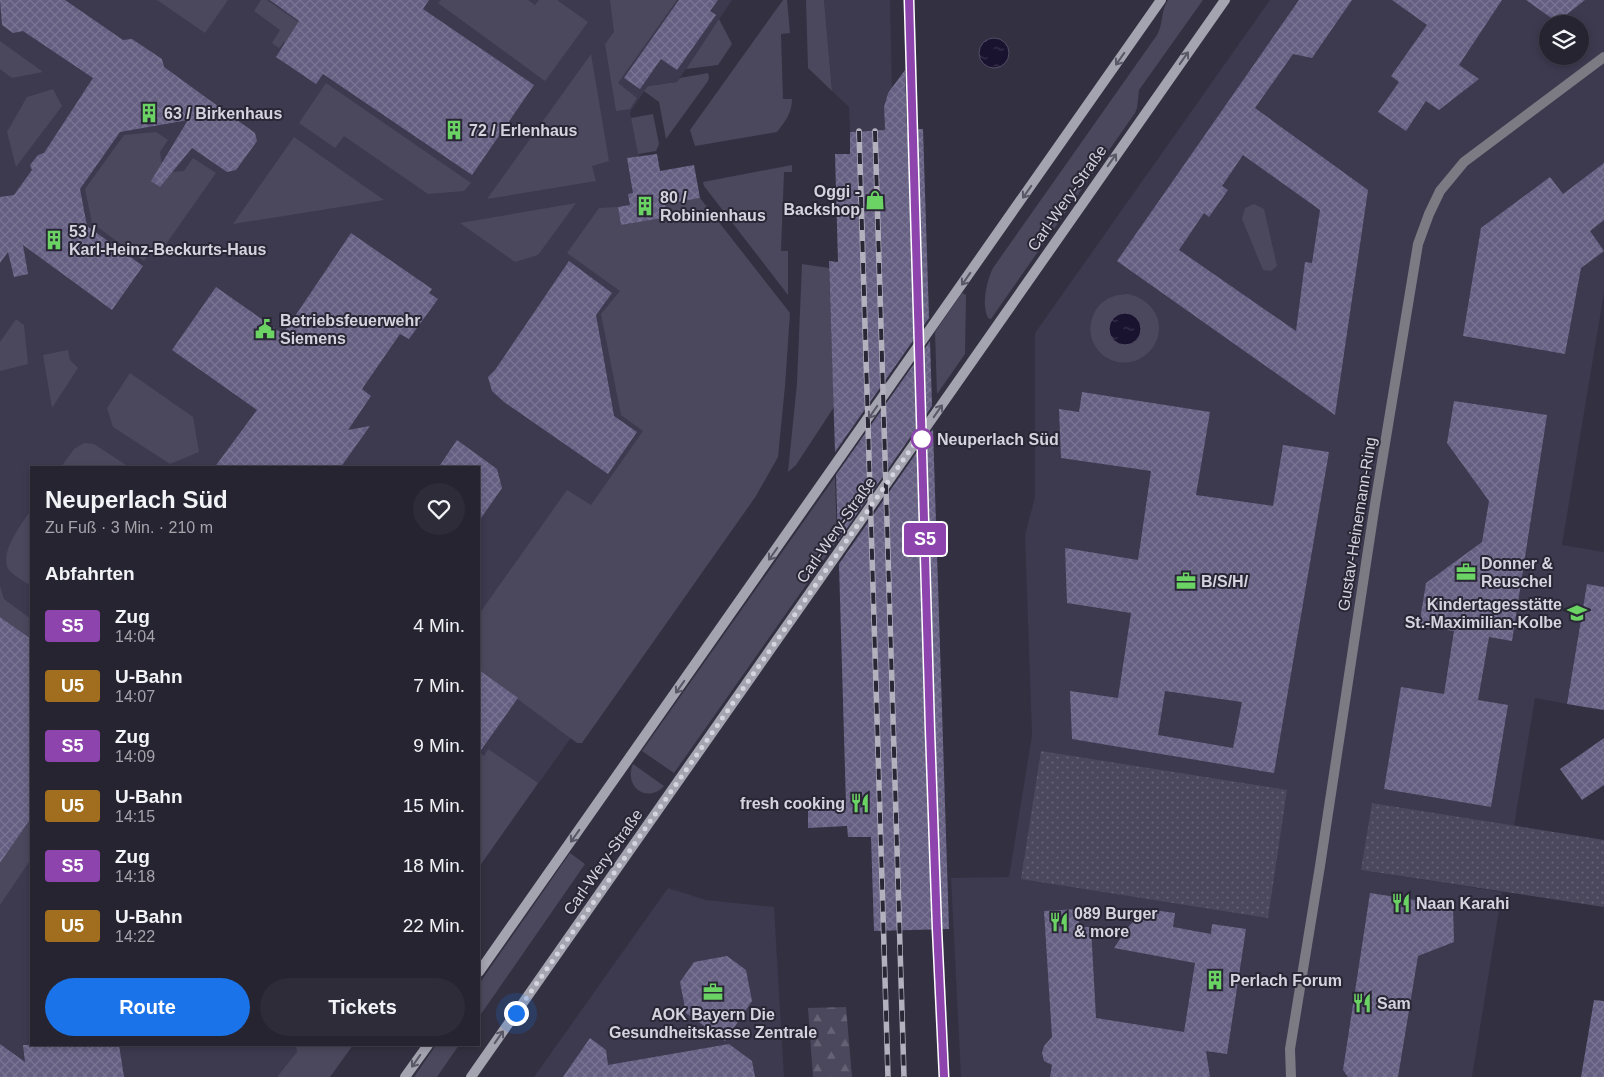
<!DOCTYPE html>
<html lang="de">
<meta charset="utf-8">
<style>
:root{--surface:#262431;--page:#2e2c39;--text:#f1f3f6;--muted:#a4a4ab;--line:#42414d;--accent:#1a73e8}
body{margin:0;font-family:Arial,sans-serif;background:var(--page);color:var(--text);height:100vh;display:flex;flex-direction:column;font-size:19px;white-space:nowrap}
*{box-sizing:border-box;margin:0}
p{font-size:16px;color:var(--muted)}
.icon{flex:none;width:28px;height:28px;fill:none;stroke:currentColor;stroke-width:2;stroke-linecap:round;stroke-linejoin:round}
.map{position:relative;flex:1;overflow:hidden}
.panel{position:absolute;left:30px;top:466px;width:450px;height:580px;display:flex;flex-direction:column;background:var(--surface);border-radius:0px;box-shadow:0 2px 8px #0003,0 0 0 1px var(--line)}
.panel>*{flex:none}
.badge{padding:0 10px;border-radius:4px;font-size:18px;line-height:32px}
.buttons{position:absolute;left:1539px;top:15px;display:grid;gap:10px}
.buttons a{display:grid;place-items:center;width:50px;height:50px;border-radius:50%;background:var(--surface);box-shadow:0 2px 8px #0003,0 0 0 1px var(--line);font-size:25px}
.you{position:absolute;width:25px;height:25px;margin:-12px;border:4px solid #fff;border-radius:50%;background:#1a73e8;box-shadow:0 0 0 8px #1a73e833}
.map>.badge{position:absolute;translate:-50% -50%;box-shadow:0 0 0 2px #fff}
h2{padding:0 15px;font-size:19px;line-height:45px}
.round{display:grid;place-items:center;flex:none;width:52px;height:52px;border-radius:26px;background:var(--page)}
.overview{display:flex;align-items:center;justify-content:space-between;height:85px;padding:0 15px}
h1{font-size:24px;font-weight:700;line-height:38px}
.cta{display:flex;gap:10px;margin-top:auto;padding:10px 15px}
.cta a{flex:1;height:58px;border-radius:30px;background:var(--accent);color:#fff;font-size:20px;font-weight:700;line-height:58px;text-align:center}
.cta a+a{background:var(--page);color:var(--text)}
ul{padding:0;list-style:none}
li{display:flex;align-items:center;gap:15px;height:60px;padding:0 15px}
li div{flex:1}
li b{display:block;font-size:19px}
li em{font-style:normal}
li .badge{min-width:55px;font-weight:700;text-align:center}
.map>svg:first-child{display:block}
.built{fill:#3d394f;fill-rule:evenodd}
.green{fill:#4b485d;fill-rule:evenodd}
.forest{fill:url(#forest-firs)}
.park{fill:url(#park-dots)}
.water{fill:url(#water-ripples);stroke:#524d64}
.building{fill:url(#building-cross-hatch);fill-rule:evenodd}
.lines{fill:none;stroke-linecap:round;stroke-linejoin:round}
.street{stroke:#7c7a83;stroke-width:10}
.secondary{stroke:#a4a3b0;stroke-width:10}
.rail-casing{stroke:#b3b1be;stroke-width:5.5}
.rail{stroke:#292636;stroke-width:4;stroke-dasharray:11;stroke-linecap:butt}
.oneway{stroke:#5a5867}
.line-casing{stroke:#fff;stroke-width:11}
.line{stroke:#8e44ad;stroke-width:8}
.walk{stroke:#d5d3de;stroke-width:5;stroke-dasharray:0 9}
.stop-dot{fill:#fff;stroke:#8e44ad;stroke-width:2.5}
.labels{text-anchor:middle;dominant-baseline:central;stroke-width:4;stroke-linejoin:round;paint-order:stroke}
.poi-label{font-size:16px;font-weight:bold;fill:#d5d3de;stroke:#292636;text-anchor:start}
.street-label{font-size:16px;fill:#d5d3de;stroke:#292636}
.stop-label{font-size:16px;font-weight:bold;fill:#d5d3de;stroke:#292636;text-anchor:start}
</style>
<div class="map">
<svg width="1604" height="1077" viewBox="0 0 1604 1077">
<defs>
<pattern id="forest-firs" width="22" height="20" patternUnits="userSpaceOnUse" patternTransform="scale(1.25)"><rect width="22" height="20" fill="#4b485d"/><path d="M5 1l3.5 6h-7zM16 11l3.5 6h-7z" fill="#646274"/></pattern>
<pattern id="park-dots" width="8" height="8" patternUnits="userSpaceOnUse" patternTransform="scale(1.25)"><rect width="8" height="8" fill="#4b485d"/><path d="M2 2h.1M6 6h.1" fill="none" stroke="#646274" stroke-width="1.8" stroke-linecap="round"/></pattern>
<pattern id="water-ripples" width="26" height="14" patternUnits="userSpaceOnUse" patternTransform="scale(1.25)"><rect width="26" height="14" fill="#1a1330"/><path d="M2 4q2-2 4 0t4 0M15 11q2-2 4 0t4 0" fill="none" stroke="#3a344e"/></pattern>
<pattern id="building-cross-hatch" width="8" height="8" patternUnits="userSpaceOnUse" patternTransform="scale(1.25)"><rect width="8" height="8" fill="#655f82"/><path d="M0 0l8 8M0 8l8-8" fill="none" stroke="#7a7593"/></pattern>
</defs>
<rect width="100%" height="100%" fill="#333041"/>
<path class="built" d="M0 0H732L677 82 648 86 630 112 646 190 663 188 668 217 756 294 593 707 479 867V468H31V1045H353L330 1077H0Z
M824 0H890L892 88 888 93 884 107 885 130 850 132 849 107 832 91Z
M1270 0H1604V293L1562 545 1604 552V689H1599L1595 709 1535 698 1514 826 1372 803 1362 870 1502 892 1472 1077H961L951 878 1009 877 1032 735 1025 535 1035 497V333ZM1548 24H1580V56H1548Z
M668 888 706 900 774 907 784 1077H534Z"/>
<path class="green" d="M157 0H228L205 33Z
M261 0H267L304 26 290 46 284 42 279 48 272 43 280 30 254 11Z
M441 0H528L535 5 539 0H557L588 22 545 81 438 3Z
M610 0H677L618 83 637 98 630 109 616 111 605 44 614 32Z
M783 0H787L790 33 781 34 783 99H792C792 113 785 122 777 132L695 146 690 130Z
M806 0H824L832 91 808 68Z
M1168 0H1203L1139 90 1137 108 1135 113 993 316 991 319 988 318C981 305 987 280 993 268L1157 35C1164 23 1160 12 1168 0Z
M719 19 732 44 718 65 686 69Z
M0 41 43 72 12 78 0 69Z
M591 54 609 161 592 166 596 181 487 199Z
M708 73 709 77 708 81 666 139 659 102 644 91 648 86 677 82 680 78Z
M326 83 471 183 464 191 428 194 344 136 335 148 299 123Z
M53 89 62 106 16 167 7 132 27 97Z
M653 114 659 144 656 151 638 154 631 118Z
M156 132 168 140 160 152 162 166 172 172 184 171 193 158 216 173 166 244 153 247 144 261 92 223 85 189 124 135Z
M294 137 384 200 233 224Z
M792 165V172H784L781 251H788V295L704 186 703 182Z
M700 198 790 313 785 386 778 457 756 496 582 743H577L481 672 479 669V614L567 490 591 505 643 431 621 415 601 314 620 291 567 253 599 208 618 207 621 225 667 217 665 203Z
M576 203 538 255 515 262 460 223Z
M1254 204 1264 209 1277 266 1271 271 1263 270 1242 219 1245 208Z
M802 264 829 268 834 407 796 465 788 472 797 383Z
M962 293 966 295V298L965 354 937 394 935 332Z
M1128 294C1135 296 1142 298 1148 304 1175 329 1148 371 1114 361 1105 358 1098 352 1094 344 1086 329 1092 308 1106 300 1113 295 1120 295 1128 294ZM1136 318C1141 325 1144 338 1133 343 1130 344 1124 344 1120 345L1114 341 1110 335Z
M16 319 24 325 28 364 0 371V342Z
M68 350 70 360 78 368 52 408 43 355Z
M130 373 193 417 199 452 170 464 113 427 107 408Z
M84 443 94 444 129 467H61L74 449Z
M835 477 837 541 674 773 642 751Z
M31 510V586C24 581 14 576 8 569 0 551 21 525 31 510Z
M0 586 4 599 31 619V639L0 617Z
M488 749 538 783 479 867V752L484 756Z
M633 764 664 786C648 804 623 787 633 764Z
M31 818V859L0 905V863Z
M570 853 585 864 479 1017V984Z
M296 1045H353L330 1077H277L297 1052Z
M436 1045H459L437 1077H414Z"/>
<path class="forest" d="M846 1007 852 1077H813L808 1008Z"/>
<path class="park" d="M1041 751 1287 790 1268 918 1021 879Z
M1372 803 1604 840V907L1361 870Z"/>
<path class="water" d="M979 53a15 15 0 1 1 30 0a15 15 0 1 1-30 0Z
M1109 329a16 16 0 1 1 32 0a16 16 0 1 1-32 0Z"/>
<path class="building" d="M0 0H65L123 40 132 39 162 59 164 67 255 133 257 141 236 170 227 172 192 148 160 187 151 181 188 120 120 132 80 189 87 226 143 266 112 310 23 245 28 274 14 277 8 252 0 263V197L14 195 32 170 30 165 38 155 44 153 93 78 23 31 13 33 2 25Z
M270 0H429L423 9 534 85 472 175 323 74 316 84 276 57 299 21Z
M679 0H718L710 11 716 15 677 70 661 59 640 89 624 78Z
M1299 0H1352L1312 58 1293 54 1255 108 1368 190 1335 415 1117 261ZM1243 155 1320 210 1312 263 1305 262 1296 331 1179 250 1204 213 1209 217 1228 190 1222 186Z
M1392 0H1502L1459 65 1479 79 1439 110 1426 101 1406 131 1378 112 1399 82 1391 76 1427 25Z
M1526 0H1585L1557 22Z
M905 70 907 130 923 129 929 318 835 452 829 261 838 262 835 154H850V132L885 130 884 107 888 93Z
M657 154 660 171 694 165 700 198 665 204 668 217 621 225 618 207 630 205 628 194 633 193 627 158Z
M1604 163V220L1590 231 1604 251 1581 268 1565 354 1463 336 1481 228 1550 177 1563 194Z
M351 233 432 289 429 293 438 299 409 339 400 334 362 389 371 396 348 430 370 426 340 468H214L257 410 172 350 216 287 283 334Z
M569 261 612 293 596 315 614 416 637 432 608 474 504 402 492 391 488 377 495 370Z
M930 341 932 406 838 541 836 475Z
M1082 392 1210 412 1196 495 1273 506 1283 445 1329 452 1274 773 1072 739 1070 691 1118 698 1131 613 1067 603 1065 548 1138 560 1151 471 1061 458 1059 409 1079 412ZM1165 691 1242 702 1233 748 1158 735Z
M1454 401 1547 415 1512 641 1489 637 1478 700 1508 705 1491 807 1384 789 1401 687 1444 694 1454 631 1419 626 1426 583 1482 542 1489 501 1447 443Z
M933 429 949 929 874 931 871 837H848L847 826 808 828V806L846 805 839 564Z
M457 440 497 469 502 488 479 521V468H438Z
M1587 584 1604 587V710L1567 704Z
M0 617 31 639V818L0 863Z
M479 670 518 698 479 753Z
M1604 738V785L1582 800 1560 769Z
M1370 893 1453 906 1454 942 1418 956 1398 1077H1348L1343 1070Z
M1078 909 1079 927H1091L1096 1018 1184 1032 1195 963 1114 948 1129 926 1135 920 1153 910 1175 913 1173 927 1211 934 1212 924 1246 929 1227 1054 1206 1051 1210 1077H1050L1052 1065 1044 1061 1042 1053 1044 1046 1052 1037 1044 911Z
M727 956 746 970 752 1001 725 1041 686 1013 680 982 694 962Z
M1594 1000 1604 1001V1077H1581Z
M590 1038 606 1050 608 1065 729 1044 752 1061 755 1077H563Z
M0 1044 25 1062 23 1045H119L124 1077H0Z"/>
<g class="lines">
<path class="street" d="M1291 1077 1290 1049 1320 866 1375 504 1418 244 1429 214 1440 191 1464 162 1604 57"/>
<path class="secondary" d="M479 972 1161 0
M405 1077 428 1045
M471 1077 1225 0"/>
<defs>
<path id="rail" d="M909 0 930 730 944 1077
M859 131 888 1077
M875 131 904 1077"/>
</defs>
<use href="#rail" class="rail-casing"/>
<use href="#rail" class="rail"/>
</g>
<defs><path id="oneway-shaft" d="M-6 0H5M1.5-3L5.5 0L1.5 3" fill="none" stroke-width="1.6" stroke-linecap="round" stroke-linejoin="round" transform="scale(1.25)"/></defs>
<g class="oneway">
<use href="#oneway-shaft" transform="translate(1184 58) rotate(-55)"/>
<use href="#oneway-shaft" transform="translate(1120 59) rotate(125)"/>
<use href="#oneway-shaft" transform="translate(1112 160) rotate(-55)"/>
<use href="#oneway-shaft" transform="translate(1027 192) rotate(125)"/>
<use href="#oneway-shaft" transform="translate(966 279) rotate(125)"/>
<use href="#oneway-shaft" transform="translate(938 411) rotate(-55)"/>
<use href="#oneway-shaft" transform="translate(873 412) rotate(125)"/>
<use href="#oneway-shaft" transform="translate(773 554) rotate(125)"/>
<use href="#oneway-shaft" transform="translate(680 687) rotate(125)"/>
<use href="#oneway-shaft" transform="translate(575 836) rotate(125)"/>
<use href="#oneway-shaft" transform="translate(499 1037) rotate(-55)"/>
<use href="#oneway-shaft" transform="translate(416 1061) rotate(125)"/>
</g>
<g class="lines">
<defs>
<path id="line" d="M909 0 930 730 937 929 944 1077"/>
</defs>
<use href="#line" class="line-casing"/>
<use href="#line" class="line"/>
<path class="walk" d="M516 1013 922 433V439"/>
</g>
<defs>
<symbol id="building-bare" viewBox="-9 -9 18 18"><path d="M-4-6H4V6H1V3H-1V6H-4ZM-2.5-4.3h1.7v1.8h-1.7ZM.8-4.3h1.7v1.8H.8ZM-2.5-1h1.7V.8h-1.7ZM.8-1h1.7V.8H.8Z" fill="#6bd363" stroke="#292636" stroke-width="2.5" paint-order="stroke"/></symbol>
<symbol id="shop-bare" viewBox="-9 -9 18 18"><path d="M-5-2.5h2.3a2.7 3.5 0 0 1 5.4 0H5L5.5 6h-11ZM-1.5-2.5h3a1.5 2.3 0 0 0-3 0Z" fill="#6bd363" stroke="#292636" stroke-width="2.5" paint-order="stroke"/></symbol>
<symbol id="civic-bare" viewBox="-9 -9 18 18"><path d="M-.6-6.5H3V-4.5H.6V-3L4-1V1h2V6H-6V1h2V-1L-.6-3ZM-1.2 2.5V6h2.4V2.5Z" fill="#6bd363" stroke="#292636" stroke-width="2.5" paint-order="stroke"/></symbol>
<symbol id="office-bare" viewBox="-9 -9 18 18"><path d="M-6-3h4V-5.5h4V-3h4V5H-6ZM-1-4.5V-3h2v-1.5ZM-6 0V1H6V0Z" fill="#6bd363" stroke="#292636" stroke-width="2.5" paint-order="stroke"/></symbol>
<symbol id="school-bare" viewBox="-9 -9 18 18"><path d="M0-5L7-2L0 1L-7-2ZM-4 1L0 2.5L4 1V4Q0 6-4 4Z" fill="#6bd363" stroke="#292636" stroke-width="2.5" paint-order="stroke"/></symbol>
<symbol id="restaurant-bare" viewBox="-9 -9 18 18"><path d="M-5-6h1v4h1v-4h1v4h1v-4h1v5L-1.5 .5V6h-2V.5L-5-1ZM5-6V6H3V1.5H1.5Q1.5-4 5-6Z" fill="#6bd363" stroke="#292636" stroke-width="2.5" paint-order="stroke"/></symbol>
</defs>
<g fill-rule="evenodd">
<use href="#building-bare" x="135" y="99" width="28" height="28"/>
<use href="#building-bare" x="440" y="116" width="28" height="28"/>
<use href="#shop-bare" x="861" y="186" width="28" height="28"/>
<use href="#building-bare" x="631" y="192" width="28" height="28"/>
<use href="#building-bare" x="40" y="226" width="28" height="28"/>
<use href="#civic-bare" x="251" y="315" width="28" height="28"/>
<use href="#office-bare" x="1452" y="558" width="28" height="28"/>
<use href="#office-bare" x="1172" y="567" width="28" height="28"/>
<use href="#school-bare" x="1563" y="599" width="28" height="28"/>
<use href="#restaurant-bare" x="846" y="789" width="28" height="28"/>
<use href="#restaurant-bare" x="1387" y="889" width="28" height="28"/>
<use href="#restaurant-bare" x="1045" y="908" width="28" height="28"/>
<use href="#building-bare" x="1201" y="966" width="28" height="28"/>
<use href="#office-bare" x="699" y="978" width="28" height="28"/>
<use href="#restaurant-bare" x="1348" y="989" width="28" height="28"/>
</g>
<circle class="stop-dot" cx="922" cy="439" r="10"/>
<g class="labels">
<g class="poi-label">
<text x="164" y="113">63 / Birkenhaus</text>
<text x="469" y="130">72 / Erlenhaus</text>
<text x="860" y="191" text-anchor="end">Oggi -<tspan x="860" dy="18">Backshop</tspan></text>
<text x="660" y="197">80 /<tspan x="660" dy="18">Robinienhaus</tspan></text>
<text x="69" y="231">53 /<tspan x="69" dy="18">Karl-Heinz-Beckurts-Haus</tspan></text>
<text x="280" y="320">Betriebsfeuerwehr<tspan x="280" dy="18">Siemens</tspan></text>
<text x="1481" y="563">Donner &amp;<tspan x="1481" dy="18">Reuschel</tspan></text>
<text x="1201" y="581">B/S/H/</text>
<text x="1562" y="604" text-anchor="end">Kindertagesstätte<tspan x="1562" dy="18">St.-Maximilian-Kolbe</tspan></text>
<text x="845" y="803" text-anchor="end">fresh cooking</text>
<text x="1416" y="903">Naan Karahi</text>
<text x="1074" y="913">089 Burger<tspan x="1074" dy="18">&amp; more</tspan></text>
<text x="1230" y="980">Perlach Forum</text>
<text x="1377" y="1003">Sam</text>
<text x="713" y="1014" text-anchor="middle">AOK Bayern Die<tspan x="713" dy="18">Gesundheitskasse Zentrale</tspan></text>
</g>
<g class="street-label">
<text transform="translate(1067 198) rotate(-55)">Carl-Wery-Straße</text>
<text transform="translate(1357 524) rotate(-81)">Gustav-Heinemann-Ring</text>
<text transform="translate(836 530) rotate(-55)">Carl-Wery-Straße</text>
<text transform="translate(603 862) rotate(-55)">Carl-Wery-Straße</text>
</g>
<g class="stop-label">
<text x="937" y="439">Neuperlach Süd</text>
</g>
</g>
</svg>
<div class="buttons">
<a><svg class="icon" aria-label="layers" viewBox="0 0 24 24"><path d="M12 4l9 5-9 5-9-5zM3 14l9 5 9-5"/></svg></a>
</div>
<div class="you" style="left:516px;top:1013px"></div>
<b class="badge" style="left:925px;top:539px;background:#8e44ad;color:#fff">S5</b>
<section class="panel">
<div class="overview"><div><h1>Neuperlach Süd</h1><p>Zu Fuß · 3 Min. · 210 m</p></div><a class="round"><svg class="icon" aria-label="heart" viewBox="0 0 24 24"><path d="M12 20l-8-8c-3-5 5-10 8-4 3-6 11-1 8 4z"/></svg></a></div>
<h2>Abfahrten</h2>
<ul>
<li><span class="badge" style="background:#8e44ad;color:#fff">S5</span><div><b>Zug</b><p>14:04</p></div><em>4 Min.</em></li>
<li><span class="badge" style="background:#a06e1e;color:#fff">U5</span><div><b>U-Bahn</b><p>14:07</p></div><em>7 Min.</em></li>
<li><span class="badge" style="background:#8e44ad;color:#fff">S5</span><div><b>Zug</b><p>14:09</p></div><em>9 Min.</em></li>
<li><span class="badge" style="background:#a06e1e;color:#fff">U5</span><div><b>U-Bahn</b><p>14:15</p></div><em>15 Min.</em></li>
<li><span class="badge" style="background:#8e44ad;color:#fff">S5</span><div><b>Zug</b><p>14:18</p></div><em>18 Min.</em></li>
<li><span class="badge" style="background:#a06e1e;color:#fff">U5</span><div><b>U-Bahn</b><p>14:22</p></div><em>22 Min.</em></li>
</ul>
<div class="cta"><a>Route</a><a>Tickets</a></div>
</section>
</div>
